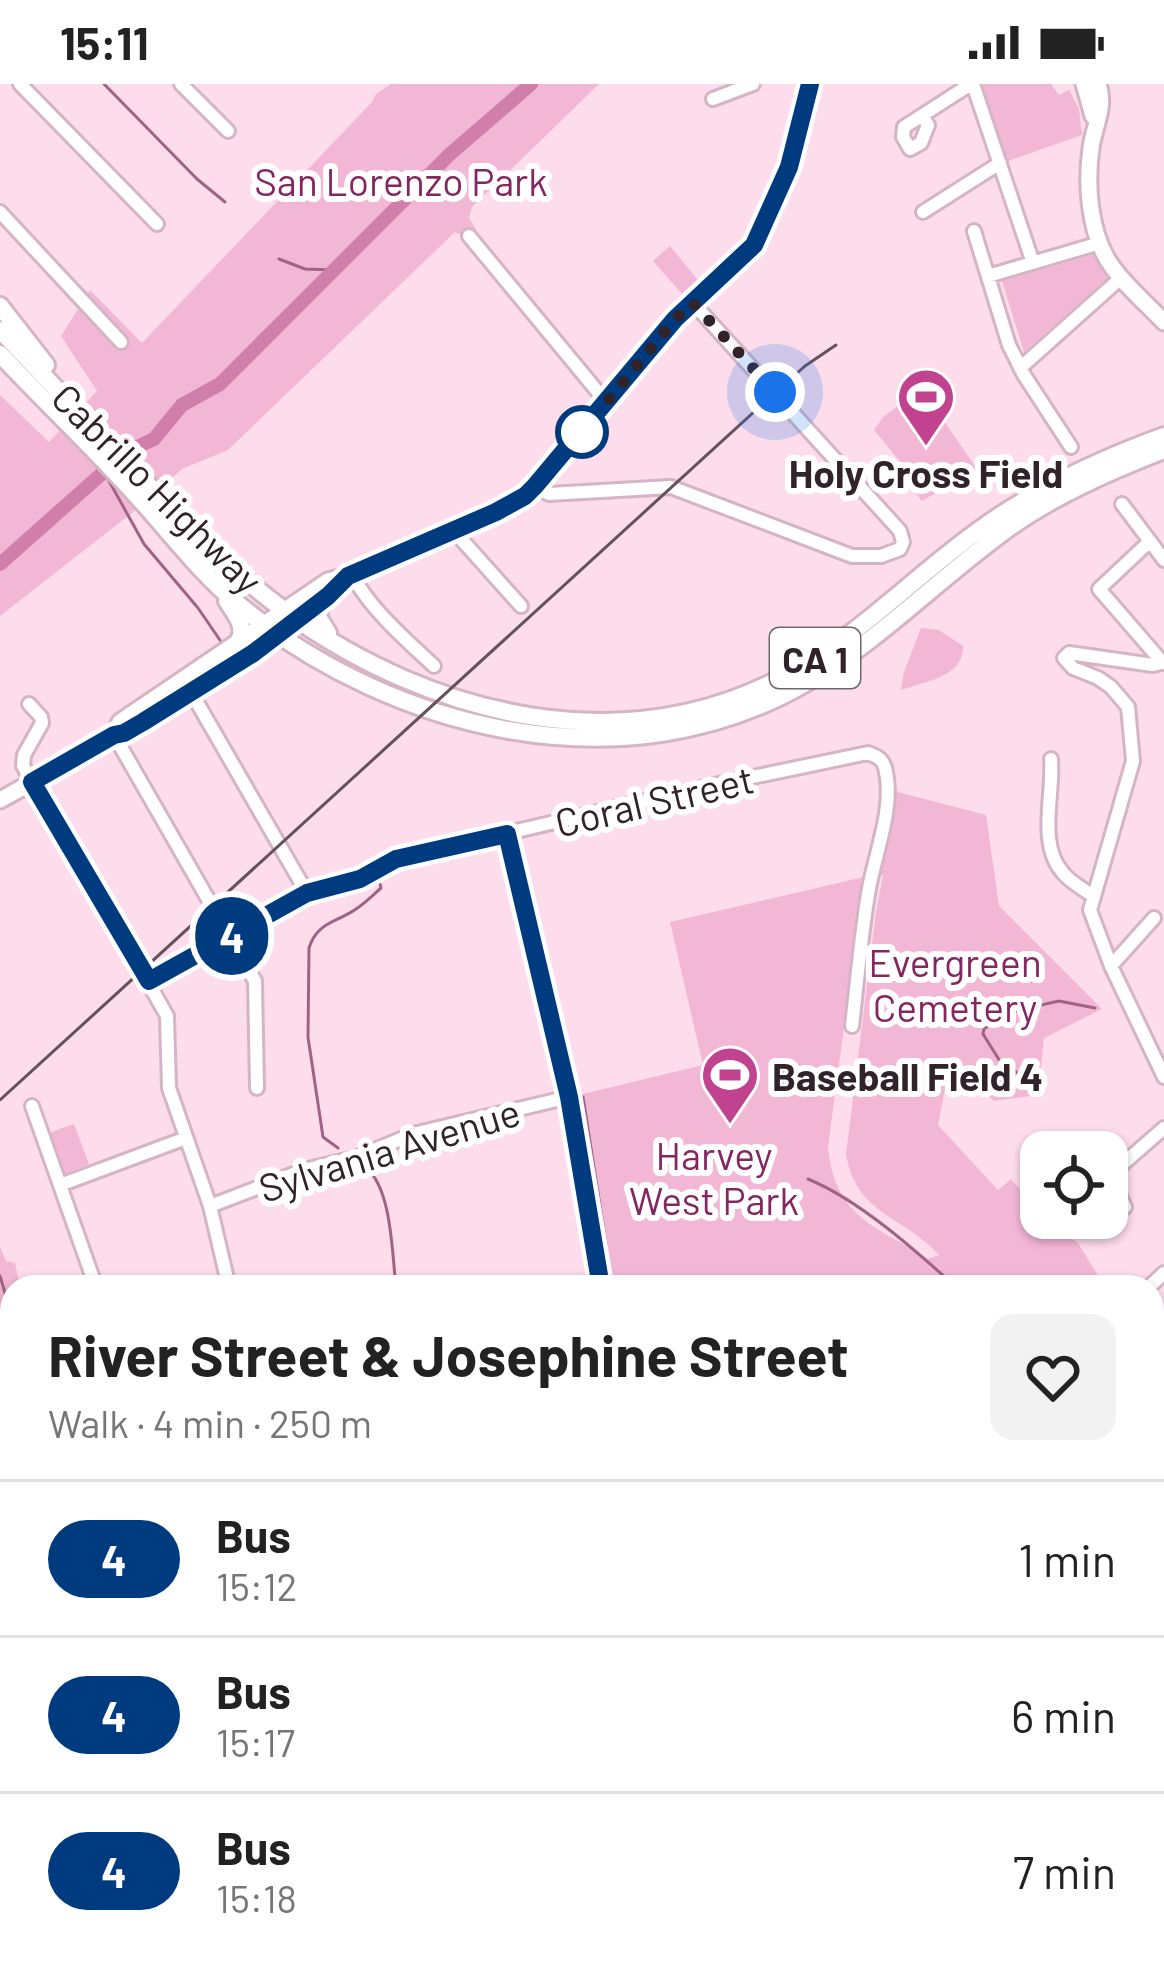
<!DOCTYPE html>
<meta charset="utf-8">
<style>
:root{--surface:#fff;--page:#f2f2f2;--text:#222;--muted:#767676;--line:#e0e0e0}
body{margin:0;font-family:Barlow,sans-serif;background:var(--page);color:var(--text);height:100vh;display:flex;flex-direction:column;font-size:45px;white-space:nowrap}
*{box-sizing:border-box;margin:0}
p{font-size:39px;color:var(--muted)}
.icon{flex:none;width:66px;height:66px;fill:none;stroke:currentColor;stroke-width:2;stroke-linecap:round;stroke-linejoin:round}
.map{position:relative;flex:1;overflow:hidden}
.drawer{position:absolute;left:0px;top:1191px;width:1164px;height:699px;display:flex;flex-direction:column;background:var(--surface);border-radius:36px 36px 0 0;box-shadow:0 3px 9px #0004}
.drawer>*{flex:none}
.badge{padding:0 24px;border-radius:39px;font-size:42px;line-height:78px}
.buttons{position:absolute;left:1020px;top:1047px;display:grid;gap:24px}
.buttons a{display:grid;place-items:center;width:108px;height:108px;border-radius:24px;background:var(--surface);box-shadow:0 3px 9px #0004;font-size:60px}
.you{position:absolute;width:60px;height:60px;margin:-30px;border:9px solid #fff;border-radius:50%;background:#1a73e8;box-shadow:0 0 0 18px #1a73e833}
.map>.badge{position:absolute;translate:-50% -50%;box-shadow:0 0 0 6px #fff}
.round{display:grid;place-items:center;flex:none;width:126px;height:126px;border-radius:24px;background:var(--page)}
.headline{display:flex;align-items:center;justify-content:space-between;height:204px;padding:0 48px}
h1{font-size:57px;font-weight:700;line-height:90px}
ul{padding:0;list-style:none}
li{display:flex;align-items:center;gap:36px;height:156px;padding:0 48px;border-top:3px solid var(--line)}
li div{flex:1}
li b{display:block;font-size:45px}
li em{font-style:normal}
li .badge{min-width:132px;font-weight:700;text-align:center}
.status{display:flex;justify-content:space-between;align-items:center;height:84px;padding:0 60px;background:var(--surface);direction:ltr}
.status svg{height:33px;fill:currentColor}
.map>svg:first-child{display:block}
.green{fill:#f3b7d6}
.lines{fill:none;stroke-linecap:round;stroke-linejoin:round}
.stream{stroke:#9f6484;stroke-width:3}
.river{stroke:#cf7faa;stroke-width:14}
.minor-casing{stroke:#d5b5c4;stroke-width:18}
.major-casing{stroke:#d5b5c4;stroke-width:21}
.highway-casing{stroke:#d5b5c4;stroke-width:22}
.minor{stroke:#fff;stroke-width:12}
.major{stroke:#fff;stroke-width:15}
.highway{stroke:#fff;stroke-width:16}
.rail{stroke:#64525b;stroke-width:3}
.line-casing{stroke:#fff;stroke-width:27}
.line{stroke:#003b80;stroke-width:18}
.walk{stroke:#30242a;stroke-width:12;stroke-dasharray:0 21.6}
.stop-dot{fill:#fff;stroke:#003b80;stroke-width:6}
.labels{text-anchor:middle;dominant-baseline:central;stroke-width:12;stroke-linejoin:round;paint-order:stroke}
.shield{fill:#fff;stroke:#6e666a;stroke-width:3}
.shield-label{font-size:36px;font-weight:bold;fill:#30242a}
.park-label{font-size:39px;fill:#84265f;stroke:#fff}
.poi-label{font-size:39px;font-weight:bold;fill:#30242a;stroke:#fff}
.street-label{font-size:39px;fill:#30242a;stroke:#fff}
</style>
<div class="status"><b>15:11</b><svg viewBox="0 0 49 12"><path d="M0 12V9h3v3zM5 12V6h3v6zM10 12V3h3v9zM15 12V0h3v12zM26 1h20v11H26zM47 4h2v5h-2z"/></svg></div>
<div class="map">
<svg width="1164" height="1889" viewBox="0 0 1164 1889">
<rect width="100%" height="100%" fill="#fddcec"/>
<path class="green" d="M391 0H599L472 123 469 134 477 147 469 154 455 148 228 366 182 385 137 425 0 532V311L49 358 97 307 61 252 90 206 142 259 372 18 376 10Z
M979 0H1051L1059 11 1069 6 1079 25 1082 51 1005 78Z
M670 162 698 196 682 210 653 177Z
M1095 170 1109 193 1024 268 1002 197Z
M922 305 977 385 922 417 913 406 912 392 874 346 883 333Z
M921 544 939 546 963 562C964 593 925 597 901 606L904 588Z
M890 706 986 731 999 822 1102 925 1044 954 1038 1011 994 1017 966 993 949 986 938 1041 998 1106 1011 1095 1041 1130V1134L1078 1159 1105 1203H611L597 1102 579 1011 703 981 670 838 864 793 828 1063C835 1134 875 1141 928 1175L939 1171C904 1132 856 1131 846 1070L876 828 883 791 872 792Z
M74 1040 89 1080 64 1090 49 1049Z
M0 1163 6 1177 15 1179 20 1203H12V1286L0 1288Z
M0 1563 12 1564V1878H900L906 1889H0Z"/>
<g class="lines">
<path class="stream" d="M104 0 197 95 225 118
M279 175 305 185 334 186
M104 388 144 460 198 524 224 562
M1035 1007 1012 984 1003 982 983 950 984 945 1005 929 1059 917 1095 924
M583 1013 606 1160 610 1203
M338 1064 323 1053 308 953 309 864C317 838 336 839 356 825 365 819 373 811 381 804L380 800
M365 1083C392 1103 392 1170 396 1203
M808 1095C859 1116 915 1166 956 1203
M0 1192 12 1233
M0 1703 12 1677
M0 1777 12 1795
M49 1878 54 1889
M840 1878 845 1889
M621 1889 629 1878
M737 1889V1878"/>
<path class="river" d="M0 480 125 369 154 355 182 321 220 300 450 70 531 0"/>
<defs>
<path id="minor" d="M20 0 157 140
M181 0 228 47
M973 0 1033 179
M713 15 753 0
M922 32 928 41 921 59 910 65 903 53 904 43 971 0
M0 128 121 258
M923 128 1000 79
M974 147 1009 261 1024 291 1071 363
M469 152 607 319
M988 192 1100 159
M1020 284 1122 193
M535 402 549 410 671 403 852 472H881L900 465 903 458 900 447 693 219
M1122 420 1164 476
M453 446 521 522
M1149 458 1099 505 1163 579
M352 490C368 523 407 557 434 582
M1164 578 1153 581 1069 569 1064 574 1073 584 1098 594 1111 603 1128 623 1133 677 1090 826 1111 882 1164 993
M191 608 307 809
M29 620 41 633 42 639 24 671 23 682 67 755 167 932 169 1004 210 1122 229 1203
M114 651 255 897 257 1004
M1051 675C1054 711 1037 760 1063 789 1071 799 1084 805 1094 813
M507 750 569 1013 601 1203
M1111 882 1154 834
M149 897 307 809 360 795 396 775 714 701 868 669C879 673 884 676 886 688 894 726 874 772 868 810 861 853 857 898 852 942
M32 1022 96 1203
M1061 1062 1067 1068
M1110 1091 1164 1044
M1107 1093 1110 1091 1125 1123
M60 1101 186 1054
M210 1122 304 1086 355 1074 413 1050 569 1013
M1149 1203 1164 1189
M1152 1330 1164 1319
M1152 1603 1164 1560
M1152 1829 1164 1855
M1158 1889 1164 1884"/>
<path id="major" d="M1084 0 1093 32
M1098 0C1106 24 1094 41 1091 64 1086 99 1089 144 1107 175 1121 198 1145 218 1164 238
M114 651 120 638 328 497 348 492 525 413 607 319 675 235 745 173C784 124 795 58 810 0
M0 716 166 624 252 570 324 515"/>
<path id="highway" d="M0 222 46 281
M0 246C44 292 88 338 132 384 180 434 229 486 285 527 435 635 631 682 798 585 863 547 917 491 978 447 1035 405 1098 376 1164 352
M0 270C48 321 99 369 145 421 176 456 203 491 239 521 394 648 627 704 807 598 881 556 941 492 1010 443 1057 410 1110 387 1164 366
M328 512 320 523 318 533 328 549
M227 517C236 531 249 545 236 561"/>
</defs>
<use href="#minor" class="minor-casing"/>
<use href="#major" class="major-casing"/>
<use href="#highway" class="highway-casing"/>
<use href="#minor" class="minor"/>
<use href="#major" class="major"/>
<use href="#highway" class="highway"/>
<path class="rail" d="M0 1016 766 317 805 282 836 261"/>
</g>
<g class="lines">
<defs>
<path id="line" d="M601 1203 569 1013 507 750 396 775 360 795 307 809 149 897 32 698 114 651 124 649 143 638 252 570 328 512 348 492 496 428 525 412 535 402 675 235 754 161 789 83 810 0"/>
</defs>
<use href="#line" class="line-casing"/>
<use href="#line" class="line"/>
<path class="walk" d="M582 348 675 235 693 219 775 308"/>
</g>
<defs>
<symbol id="stadium-pin" viewBox="-11 -11 22 30"><path d="M0 17L-7.5 6A9.5 9.5 0 1 1 7.5 6Z" fill="#c1428e" stroke="#fff"/><path d="M0-5a6.5 5 0 1 0 0 10a6.5 5 0 1 0 0-10ZM-3.5-1.8h7v3.6h-7Z" fill="#fff"/></symbol>
</defs>
<g fill-rule="evenodd">
<use href="#stadium-pin" x="893" y="280" width="66" height="90"/>
<use href="#stadium-pin" x="697" y="958" width="66" height="90"/>
</g>
<circle class="stop-dot" cx="582" cy="348" r="24"/>
<g class="labels">
<rect class="shield" x="770" y="544" width="90" height="60" rx="9"/>
<g class="shield-label">
<text x="815" y="574">CA 1</text>
</g>
<g class="park-label">
<text x="401" y="96">San Lorenzo Park</text>
<text x="955" y="877">Evergreen<tspan x="955" dy="45">Cemetery</tspan></text>
<text x="714" y="1070">Harvey<tspan x="714" dy="45">West Park</tspan></text>
</g>
<g class="poi-label">
<text x="926" y="388">Holy Cross Field</text>
<text x="772" y="991" text-anchor="start">Baseball Field 4</text>
</g>
<g class="street-label">
<text transform="translate(158 404) rotate(45)">Cabrillo Highway</text>
<text transform="translate(654 716) rotate(-13)">Coral Street</text>
<text transform="translate(389 1065) rotate(-17)">Sylvania Avenue</text>
</g>
</g>
</svg>
<div class="buttons">
<a><svg class="icon" aria-label="locate" viewBox="0 0 24 24"><circle cx="12" cy="12" r="6"/><path d="M12 2v4M12 18v4M2 12h4M18 12h4"/></svg></a>
</div>
<div class="you" style="left:775px;top:308px"></div>
<b class="badge" style="left:232px;top:852px;background:#003b80;color:#fff">4</b>
<section class="drawer">
<div class="headline"><div><h1>River Street &amp; Josephine Street</h1><p>Walk · 4 min · 250 m</p></div><a class="round"><svg class="icon" aria-label="heart" viewBox="0 0 24 24"><path d="M12 20l-8-8c-3-5 5-10 8-4 3-6 11-1 8 4z"/></svg></a></div>
<ul>
<li><span class="badge" style="background:#003b80;color:#fff">4</span><div><b>Bus</b><p>15:12</p></div><em>1 min</em></li>
<li><span class="badge" style="background:#003b80;color:#fff">4</span><div><b>Bus</b><p>15:17</p></div><em>6 min</em></li>
<li><span class="badge" style="background:#003b80;color:#fff">4</span><div><b>Bus</b><p>15:18</p></div><em>7 min</em></li>
</ul>
</section>
</div>
